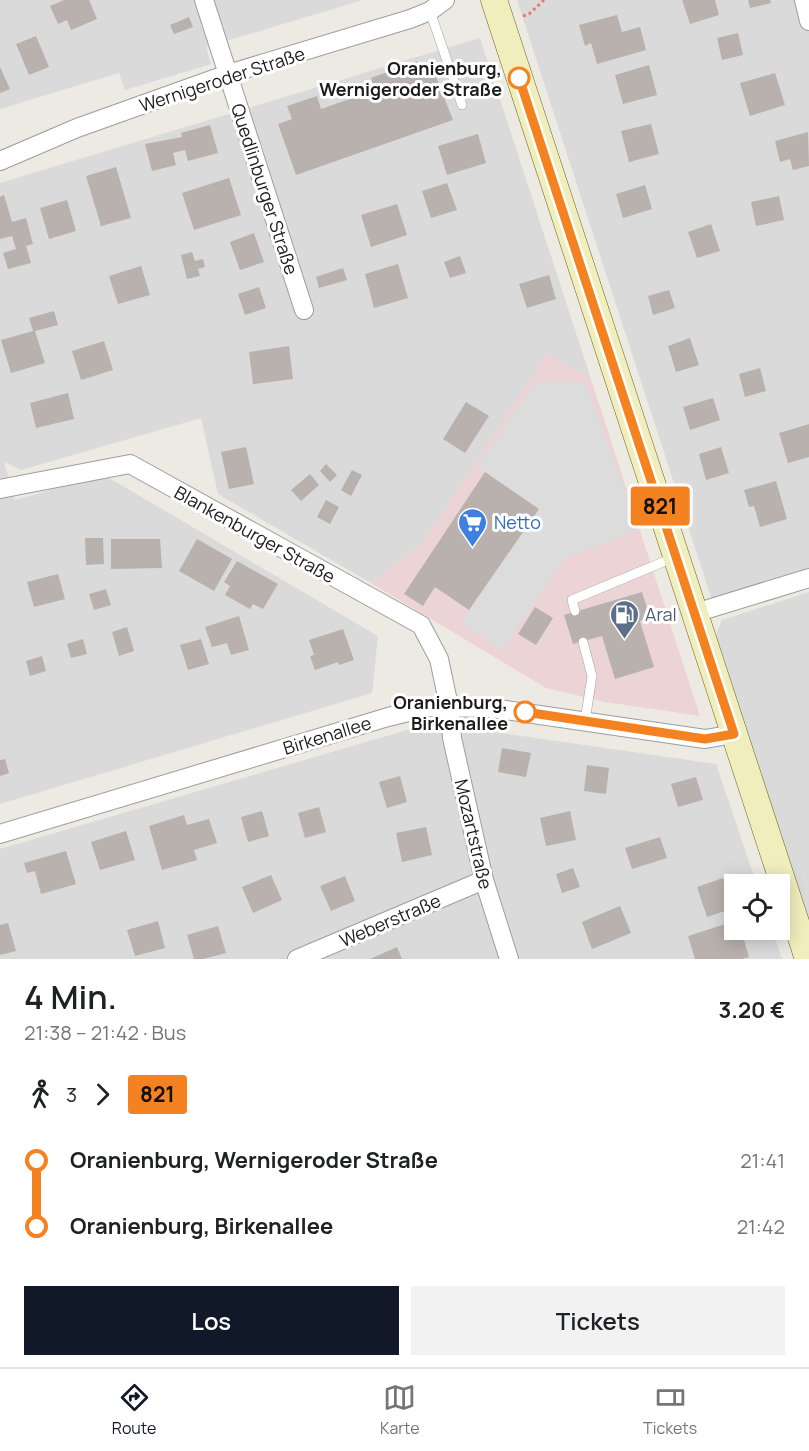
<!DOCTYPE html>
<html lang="de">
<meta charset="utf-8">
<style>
:root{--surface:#fff;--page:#f2f2f2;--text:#202124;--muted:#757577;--line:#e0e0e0;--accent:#111827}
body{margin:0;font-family:Manrope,sans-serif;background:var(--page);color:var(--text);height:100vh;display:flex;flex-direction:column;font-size:22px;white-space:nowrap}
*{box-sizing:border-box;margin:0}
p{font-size:20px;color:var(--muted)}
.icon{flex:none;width:33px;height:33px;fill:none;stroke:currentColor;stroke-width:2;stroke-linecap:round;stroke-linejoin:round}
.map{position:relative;height:959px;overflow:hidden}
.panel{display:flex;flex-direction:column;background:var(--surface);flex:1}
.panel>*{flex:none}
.badge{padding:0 12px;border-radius:4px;font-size:21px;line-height:39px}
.buttons{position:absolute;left:724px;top:874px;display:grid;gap:12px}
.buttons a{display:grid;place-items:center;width:66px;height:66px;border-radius:0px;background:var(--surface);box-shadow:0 3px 15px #0003;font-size:30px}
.map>.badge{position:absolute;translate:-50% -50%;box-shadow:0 0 0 3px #fff}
.legs{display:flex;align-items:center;gap:9px;height:66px;padding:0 24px;font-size:20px}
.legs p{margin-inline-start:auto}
.head{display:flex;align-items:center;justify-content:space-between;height:102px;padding:0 24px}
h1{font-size:33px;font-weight:600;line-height:45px}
.button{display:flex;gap:12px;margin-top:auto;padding:12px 24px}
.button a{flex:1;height:69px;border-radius:0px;background:var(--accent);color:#fff;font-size:24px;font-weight:600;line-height:69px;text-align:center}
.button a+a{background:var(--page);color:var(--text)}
ul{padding:0 24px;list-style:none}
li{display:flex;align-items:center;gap:21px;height:66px;font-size:22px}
li i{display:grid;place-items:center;width:9px;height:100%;margin:0 8px;background:currentColor}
li i::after{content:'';width:15px;height:15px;margin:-8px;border:4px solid;border-radius:50%;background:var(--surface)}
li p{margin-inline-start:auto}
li:first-child i{background:linear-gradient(#0000 50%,currentColor 0)}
li:last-child i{background:linear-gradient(currentColor 50%,#0000 0)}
.tab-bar{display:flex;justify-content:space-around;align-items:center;height:84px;border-top:2px solid var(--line);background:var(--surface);font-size:16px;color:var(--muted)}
.tab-bar a{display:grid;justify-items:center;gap:3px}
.tab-bar .selected{color:var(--accent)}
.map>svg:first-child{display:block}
.residential{fill:#dadada}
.commercial{fill:#ecd4d6}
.parking{fill:#dcdcdc}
.building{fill:#b9b1ad}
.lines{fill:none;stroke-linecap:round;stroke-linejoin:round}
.lane-casing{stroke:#9d9d9d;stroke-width:10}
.street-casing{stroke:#9d9d9d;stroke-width:20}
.secondary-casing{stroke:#656512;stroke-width:27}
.path{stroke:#e87979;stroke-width:3;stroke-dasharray:3 3;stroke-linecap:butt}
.lane{stroke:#fff;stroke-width:9}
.street{stroke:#fff;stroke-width:18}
.secondary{stroke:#f1eebd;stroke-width:26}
.line-1-casing{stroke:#fff;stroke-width:14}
.line-1{stroke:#f58220;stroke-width:9}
.stop-1-dot{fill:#fff;stroke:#f58220;stroke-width:3}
.labels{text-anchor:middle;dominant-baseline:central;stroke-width:6;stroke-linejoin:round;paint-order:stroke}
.stop-label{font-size:18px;font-weight:bold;fill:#1c1c1c;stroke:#fff;text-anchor:end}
.street-label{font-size:18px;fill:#1c1c1c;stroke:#fff}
.shop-label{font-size:18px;fill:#366cbe;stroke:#fff;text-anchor:start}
.service-label{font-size:18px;fill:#4e5e75;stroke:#fff;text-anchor:start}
</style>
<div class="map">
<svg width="809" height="959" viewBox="0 0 809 959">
<rect width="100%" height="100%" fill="#ede9e3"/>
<path class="residential" d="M0 0H363L206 47 211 64 125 90 119 73 0 109Z
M517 0H809V571L713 603Z
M480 38 591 379 547 354 423 542 371 583 218 494 201 418 21 470 4 462 15 500 104 475 378 636 372 693 0 804V183Z
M809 592V926L715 642 717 632 722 620Z
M431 723 716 764 757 885H735V930H772L782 959H0V849Z"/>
<path class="commercial" d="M547 353 591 379 700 716 605 702 546 688 371 583 423 542Z"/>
<path class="parking" d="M535 382H585L639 530 566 557 502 650 461 622 539 509 477 466Z"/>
<path class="building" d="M64 0H89L97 19 71 30 67 20 58 24 50 6Z
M682 0H715L719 15 690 24Z
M748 0H770L771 3 750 8Z
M617 15 622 32 640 27 646 50 597 64 591 43 585 46 579 25Z
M189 17 193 27 174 34 170 25Z
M738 33 743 55 722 60 717 38Z
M36 36 49 67 29 75 16 44Z
M417 61 422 73 433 69 453 120 296 175 278 124 292 119 287 106 317 96 321 109 375 90 371 78Z
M649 65 657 95 623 104 615 75Z
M0 67 10 89 0 93Z
M775 73 785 105 750 116 740 83Z
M651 124 659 154 629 162 621 131Z
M210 125 218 153 188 161 185 150 173 153 176 165 152 171 145 144 182 137 181 133Z
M808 132 809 166 793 170 790 159 780 162 775 141Z
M478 134 486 163 447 175 438 146Z
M116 167 131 218 101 226 86 176Z
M229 178 241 215 194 230 182 193Z
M447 183 457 210 431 218 422 191Z
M645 185 652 209 623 218 616 194Z
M4 195 12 222 26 218 33 244 26 246 31 263 8 269 3 253 16 249 12 236 0 239V197Z
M779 196 784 220 756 226 751 202Z
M67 200 76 231 49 239 40 208Z
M397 204 407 235 371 247 361 215Z
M711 224 720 251 697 258 688 232Z
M254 233 264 262 240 270 230 242Z
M192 252 195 261 203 259 205 267 198 269 200 276 187 279 181 255Z
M460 256 466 273 450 278 444 262Z
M398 264 408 298 374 308 365 274Z
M141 266 150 295 118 304 109 276Z
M343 268 347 280 319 288 316 277Z
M549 275 556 299 527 308 519 284Z
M259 287 266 308 245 315 238 294Z
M669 290 675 308 653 315 648 296Z
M54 311 58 325 35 331 45 363 11 373 1 340 33 331 29 318Z
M690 338 699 365 676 372 668 346Z
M104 341 113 370 81 380 72 351Z
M289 346 293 379 253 384 249 352Z
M760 368 766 391 745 397 739 374Z
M68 393 74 419 36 428 30 403Z
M713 398 720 420 690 430 683 407Z
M466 402 489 416 465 453 443 439Z
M809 424V457L788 463 779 433Z
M246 447 254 484 229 489 221 452Z
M721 447 729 473 706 480 699 454Z
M326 464 337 475 330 482 320 471Z
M352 470 362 475 351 496 341 490Z
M485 472 539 509 469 610 435 587 423 606 404 594Z
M310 474 319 485 301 501 291 490Z
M776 481 787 519 760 527 754 506 749 507 744 490Z
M326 500 339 507 330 524 317 517Z
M85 538H103L104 564 86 565Z
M111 539H160L162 568 111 569Z
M197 539 232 559 214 591 179 571Z
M237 561 278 584 263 609 253 604 250 609 225 595 230 586 224 582Z
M58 574 65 599 34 607 27 582Z
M106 589 111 605 94 610 89 594Z
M642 592 650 617 640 621 654 667 615 679 602 636 573 644 564 615Z
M535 607 553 618 536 645 518 634Z
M239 616 249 650 231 655 227 643 212 647 205 627Z
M127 627 134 651 119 656 112 632Z
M343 629 354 660 339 665 338 662 315 670 310 656 314 655 309 640Z
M83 639 87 654 71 658 67 644Z
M201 639 209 664 188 670 180 645Z
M42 656 46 671 30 676 26 661Z
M502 748 531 753 526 777 498 772Z
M5 759 9 773 0 776V760Z
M587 765 609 768 606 794 584 791Z
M400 776 407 802 387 808 379 782Z
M696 777 703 800 678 807 671 784Z
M319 807 326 832 305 838 298 813Z
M262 811 269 836 248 842 241 817Z
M570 811 576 840 546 846 540 818Z
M184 815 187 825 209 819 217 843 194 850 197 860 162 870 149 826Z
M426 827 432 855 402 862 396 833Z
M126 831 135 860 100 870 91 842Z
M660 837 667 858 632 869 625 848Z
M66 851 76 884 41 894 35 871 27 873 24 863Z
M573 868 580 887 562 893 556 874Z
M271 875 282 900 253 913 242 887Z
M345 876 355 901 331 911 320 886Z
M723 878 734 908 707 917 697 887Z
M620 906 631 933 592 949 582 922Z
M158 921 165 948 135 956 127 930Z
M735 921V930H741L749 957 742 959H695L688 936Z
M8 923 16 951 0 955V925Z
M218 926 226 953 203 959H194L187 935Z
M397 947 402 959H370Z"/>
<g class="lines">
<defs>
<path id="lane" d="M430 11 462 105
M575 611 572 600 675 557
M583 642 592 676 585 721"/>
<path id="street" d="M204 0 304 310
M804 0 809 21
M0 161 77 128 228 74 410 19 430 11 445 0
M0 489 130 464 421 625 439 659 449 706 452 738 484 880 509 959
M695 613 809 578
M0 834 388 717 429 707 492 708 705 739 734 734
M297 959 484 880"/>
<path id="secondary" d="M494 0 808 959"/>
</defs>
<use href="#lane" class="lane-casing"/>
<use href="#street" class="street-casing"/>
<use href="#secondary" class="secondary-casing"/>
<path class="path" d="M523 16 529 14 544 0"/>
<use href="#lane" class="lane"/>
<use href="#street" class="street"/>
<use href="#secondary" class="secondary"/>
</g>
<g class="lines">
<defs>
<path id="line-1" d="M519 78 734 734 705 739 525 712"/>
</defs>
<use href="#line-1" class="line-1-casing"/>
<use href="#line-1" class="line-1"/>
</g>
<defs>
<symbol id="supermarket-pin" viewBox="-11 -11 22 30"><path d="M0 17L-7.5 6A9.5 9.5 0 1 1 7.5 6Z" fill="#3f7fe0" stroke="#fff"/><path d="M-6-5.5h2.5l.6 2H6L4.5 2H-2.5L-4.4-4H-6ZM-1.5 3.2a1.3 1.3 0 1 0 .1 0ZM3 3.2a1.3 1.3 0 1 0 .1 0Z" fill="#fff"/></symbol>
<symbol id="fuel-pin" viewBox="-11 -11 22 30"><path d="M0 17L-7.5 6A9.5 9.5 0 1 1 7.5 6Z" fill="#5c6f8a" stroke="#fff"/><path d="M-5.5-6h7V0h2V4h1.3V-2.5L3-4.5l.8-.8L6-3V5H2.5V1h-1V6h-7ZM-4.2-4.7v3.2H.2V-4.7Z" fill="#fff"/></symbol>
</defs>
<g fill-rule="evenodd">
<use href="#supermarket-pin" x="456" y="506" width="33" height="45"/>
<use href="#fuel-pin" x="608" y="598" width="33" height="45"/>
</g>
<g class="stop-1-dot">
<circle cx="519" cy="78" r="10"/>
<circle cx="525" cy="712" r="10"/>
</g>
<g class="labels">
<g class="stop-label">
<text x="502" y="68">Oranienburg,<tspan x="502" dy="21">Wernigeroder Straße</tspan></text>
<text x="508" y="702">Oranienburg,<tspan x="508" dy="21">Birkenallee</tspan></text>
</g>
<g class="street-label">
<text transform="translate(222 79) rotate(-18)">Wernigeroder Straße</text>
<text transform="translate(265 189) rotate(72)">Quedlinburger Straße</text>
<text transform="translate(255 534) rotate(29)">Blankenburger Straße</text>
<text transform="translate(327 735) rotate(-17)">Birkenallee</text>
<text transform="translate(474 834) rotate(77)">Mozartstraße</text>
<text transform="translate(390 920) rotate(-23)">Weberstraße</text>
</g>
<g class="shop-label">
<text x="494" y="522">Netto</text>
</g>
<g class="service-label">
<text x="645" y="614">Aral</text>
</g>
</g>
</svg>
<div class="buttons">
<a><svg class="icon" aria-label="locate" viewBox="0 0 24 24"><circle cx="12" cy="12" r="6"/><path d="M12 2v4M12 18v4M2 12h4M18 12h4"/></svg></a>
</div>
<b class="badge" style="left:660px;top:506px;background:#f58220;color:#111">821</b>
</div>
<section class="panel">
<div class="head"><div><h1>4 Min.</h1><p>21:38 – 21:42 · Bus</p></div><b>3.20 €</b></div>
<div class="legs"><svg class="icon" aria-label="walk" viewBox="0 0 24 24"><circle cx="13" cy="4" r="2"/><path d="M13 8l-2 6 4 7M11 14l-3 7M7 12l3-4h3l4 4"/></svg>3<svg class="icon" aria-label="forward" viewBox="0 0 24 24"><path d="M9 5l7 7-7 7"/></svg><b class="badge" style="background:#f58220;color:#111">821</b></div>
<ul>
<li><i style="color:#f58220"></i><b>Oranienburg, Wernigeroder Straße</b><p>21:41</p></li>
<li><i style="color:#f58220"></i><b>Oranienburg, Birkenallee</b><p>21:42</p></li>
</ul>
<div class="button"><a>Los</a><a>Tickets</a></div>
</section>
<nav class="tab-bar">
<a class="selected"><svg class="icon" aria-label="directions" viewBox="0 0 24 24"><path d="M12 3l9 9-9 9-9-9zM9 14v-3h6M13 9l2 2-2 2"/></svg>Route</a>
<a><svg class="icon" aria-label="map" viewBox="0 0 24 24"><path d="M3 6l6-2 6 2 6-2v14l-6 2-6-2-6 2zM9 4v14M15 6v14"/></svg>Karte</a>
<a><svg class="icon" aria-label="tickets" viewBox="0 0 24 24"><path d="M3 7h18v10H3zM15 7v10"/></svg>Tickets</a>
</nav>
